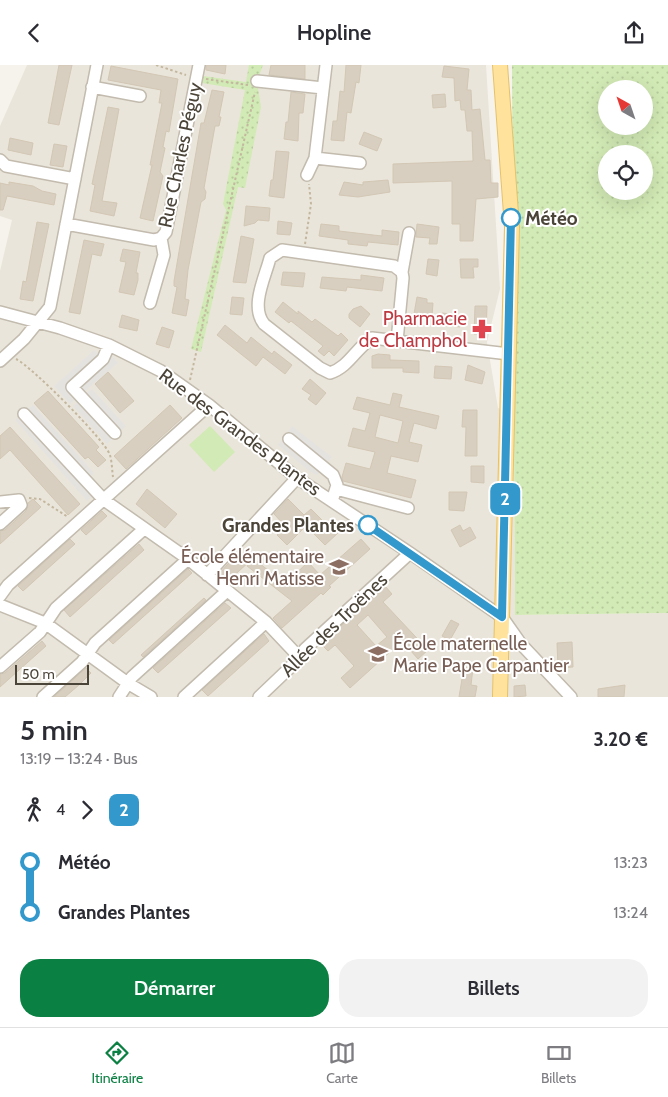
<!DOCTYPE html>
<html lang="fr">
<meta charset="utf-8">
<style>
:root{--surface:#fff;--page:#f2f2f3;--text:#2b2b33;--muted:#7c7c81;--line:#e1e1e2;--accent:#0b8043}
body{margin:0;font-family:Cabin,sans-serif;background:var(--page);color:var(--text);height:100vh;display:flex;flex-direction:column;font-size:19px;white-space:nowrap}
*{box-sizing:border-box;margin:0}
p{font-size:16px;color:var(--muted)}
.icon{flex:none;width:28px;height:28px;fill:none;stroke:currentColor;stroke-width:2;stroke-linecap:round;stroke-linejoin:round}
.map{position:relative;height:632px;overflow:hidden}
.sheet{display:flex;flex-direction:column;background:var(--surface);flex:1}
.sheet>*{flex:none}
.badge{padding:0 10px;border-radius:8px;font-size:18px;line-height:32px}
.needle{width:32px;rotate:320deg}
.buttons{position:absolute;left:598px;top:15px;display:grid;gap:10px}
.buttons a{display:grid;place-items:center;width:55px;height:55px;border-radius:50%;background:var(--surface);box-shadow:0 5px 20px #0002;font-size:25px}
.scale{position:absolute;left:15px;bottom:12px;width:74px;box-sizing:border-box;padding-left:5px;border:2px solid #4b4439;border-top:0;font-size:14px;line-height:18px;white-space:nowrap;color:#4b4439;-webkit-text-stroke:4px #fff;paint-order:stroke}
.map>.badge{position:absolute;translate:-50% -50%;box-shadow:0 0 0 2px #fff}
.legs{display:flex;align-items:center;gap:8px;height:55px;padding:0 20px;font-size:16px}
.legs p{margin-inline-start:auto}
.summary{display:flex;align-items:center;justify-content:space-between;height:85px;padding:0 20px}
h1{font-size:28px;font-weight:600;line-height:38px}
.cta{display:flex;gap:10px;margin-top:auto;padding:10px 20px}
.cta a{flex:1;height:58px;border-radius:20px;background:var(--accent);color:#fff;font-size:20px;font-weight:600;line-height:58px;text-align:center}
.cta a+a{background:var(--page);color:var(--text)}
ul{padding:0 20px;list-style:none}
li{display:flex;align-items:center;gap:18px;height:50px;font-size:19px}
li i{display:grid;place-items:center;width:8px;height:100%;margin:0 6px;background:currentColor}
li i::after{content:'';width:12px;height:12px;margin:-6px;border:4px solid;border-radius:50%;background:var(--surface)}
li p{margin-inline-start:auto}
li:first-child i{background:linear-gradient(#0000 50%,currentColor 0)}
li:last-child i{background:linear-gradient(currentColor 50%,#0000 0)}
header{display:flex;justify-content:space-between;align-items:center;height:65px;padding:0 20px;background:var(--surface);font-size:22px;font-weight:600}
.menu{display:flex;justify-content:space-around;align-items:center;height:70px;border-top:1px solid var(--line);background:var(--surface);font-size:14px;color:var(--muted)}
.menu a{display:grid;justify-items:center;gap:2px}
.menu .on{color:var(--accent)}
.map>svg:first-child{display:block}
.residential{fill:#eae5da}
.grass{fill:url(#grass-dots);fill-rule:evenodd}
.pitch{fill:#d2eab5}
.parking{fill:#e5e3e0}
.building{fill:#d8cfc1;stroke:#d3c7b4;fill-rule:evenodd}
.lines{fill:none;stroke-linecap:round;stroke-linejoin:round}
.minor-casing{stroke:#c2bbae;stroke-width:14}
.major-casing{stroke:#e6c16a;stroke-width:16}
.path{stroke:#c4b79f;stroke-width:2;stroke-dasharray:2.5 2.5;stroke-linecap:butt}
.minor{stroke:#fff;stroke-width:11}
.major{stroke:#ffe39c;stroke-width:14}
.line-1-casing{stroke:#fff;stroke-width:11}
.line-1{stroke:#39c;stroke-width:8}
.stop-1-dot{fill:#fff;stroke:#39c;stroke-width:2.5}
.labels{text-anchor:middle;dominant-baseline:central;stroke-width:4;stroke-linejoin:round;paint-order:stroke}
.street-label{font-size:19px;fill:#4b4439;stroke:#fff}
.stop-label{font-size:19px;font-weight:bold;fill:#4b4439;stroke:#fff;text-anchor:start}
.health-label{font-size:19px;fill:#be3a42;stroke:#fff;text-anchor:end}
.education-label{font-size:19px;fill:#785e54;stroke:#fff;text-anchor:end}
</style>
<header><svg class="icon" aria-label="back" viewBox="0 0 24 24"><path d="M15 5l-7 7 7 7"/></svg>Hopline<svg class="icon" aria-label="share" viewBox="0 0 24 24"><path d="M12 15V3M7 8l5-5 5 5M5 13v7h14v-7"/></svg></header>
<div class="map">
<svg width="668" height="632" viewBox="0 0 668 632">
<defs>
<pattern id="grass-dots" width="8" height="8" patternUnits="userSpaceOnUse" patternTransform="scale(1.25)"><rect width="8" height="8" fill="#d2eab5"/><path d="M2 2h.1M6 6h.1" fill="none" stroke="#b6ca9c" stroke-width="1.8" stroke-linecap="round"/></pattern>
</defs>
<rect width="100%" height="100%" fill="#f6f3ec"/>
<path class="residential" d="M27 0H486L500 224 487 277 498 343 514 347 515 550 668 548V632H0V206L12 155 0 151V61Z"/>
<path class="grass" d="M249 0H263L257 16 261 42 245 123 238 122 201 287 191 284 226 145 223 139 245 25 202 18 203 11 246 17Z
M512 0H668V548L515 550ZM606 24H644V61H606ZM606 89H644V126H606Z"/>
<path class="pitch" d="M210 361 235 387 214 407 189 380Z"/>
<path class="parking" d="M94 285 99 290 103 286 112 291 118 298 84 327 85 329 92 324 126 361 107 379 73 341 78 337 76 334 70 339 54 321Z
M33 340 94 408 89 413 100 425 87 436 15 355Z
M292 361 332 392 317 410 310 407 278 380Z"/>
<path class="building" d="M59 0H72L59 60 48 58Z
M206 0H226L225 9 206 5Z
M271 0H305V14L269 10Z
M346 0H361L359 18 356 17 351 48 347 47 344 76 331 75 333 56H337L340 26 344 27Z
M111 1 178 14 169 67 166 66 163 82 165 83 160 107 163 111 153 156 140 153 152 100H150L162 38H159L161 25 108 15Z
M444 1 469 4 467 25H471L472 45 480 44 485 95H490L491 118H498V132L476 134 473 176H460V159H452V116L393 118V99L473 96 472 66H467L465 45H461L460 35 455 36 454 13 442 12Z
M212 25 224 27 219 52H221L219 61H215L204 123 206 127 205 134 201 137 188 205 185 234 189 235 186 251 172 248 177 222 174 221V216L201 58H204Z
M291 27 305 29 303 48H299L298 76 284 74 286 57H288Z
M445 29 446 42 433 43 432 30Z
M108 42 119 44 102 136 117 138 114 151 90 146 95 120 92 119Z
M364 67 382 74 377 86 359 79Z
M10 73 33 78 31 90 8 85Z
M54 79 67 81 63 102 50 100Z
M276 86 289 87 284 133 269 131 271 115H273Z
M388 115 390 127 358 132 339 130 344 117 363 120V117Z
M9 117 33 121 42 126 56 129 54 140 7 131 3 145H0V118L9 120Z
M246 141 270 143 269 156 258 155 255 158 244 161Z
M278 156 292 158 290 170 277 169Z
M37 157 49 159 33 236 20 234 23 216 26 217Z
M321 159 339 161V166L382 171V165L399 167 398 180 368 177 367 181 348 179V175L319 171Z
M417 159 439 162 437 179H429L430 173 416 172Z
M241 171 254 174 246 218 233 217Z
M84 175 104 179 101 191 92 189 80 249 69 247Z
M123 184 140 187 136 208H138V215L134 230 119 227 126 197 120 196Z
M428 194 439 195 437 211 426 209Z
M460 194H478V202H473L474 213H461Z
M283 207 305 208 303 222 281 220Z
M361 210 384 213 382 226 347 222 346 226 320 223 322 212 361 215Z
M232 232 244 233 242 250 230 249Z
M417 232 427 234V238H433L432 251 414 249Z
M283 237 298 249V246L312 257 315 254 338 271 341 268 348 275 334 291 329 286 324 291 318 286 323 281 291 256 289 258 275 247Z
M361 241 370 249 360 262 349 253V249L353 244Z
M475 241H487L486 269H474Z
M442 248 461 250 460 262 440 260Z
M122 250 139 255 137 266 119 262Z
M225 260 247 278 251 272 272 289 274 286 292 300 285 309 263 292 256 301 217 270Z
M162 262 174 266 169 283 156 279Z
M378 289 390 290V295L419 296V308L403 307V303H372V291Z
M468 300 485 307 482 319 465 315Z
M435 301 452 302 451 314 434 313Z
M108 307 134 336 120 348 95 319Z
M310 314 326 328 316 340 308 334 311 330 302 324Z
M48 326 99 382 96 385 106 395 98 402 88 392 85 394 34 338Z
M393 328 402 330 399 342 439 351 436 364 414 358 409 377 422 380 418 397 391 391 387 408 416 415 411 433 343 416 342 412 346 398 370 404 375 387 348 381 353 363 365 366 370 348 353 344 357 332 390 340ZM380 350 403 356 398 378 375 372Z
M170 340 182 353 126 404 114 391Z
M463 345H477V391H465L466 362H462Z
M10 362 80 439 68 450 10 385 0 394V371Z
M471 401H484V418L471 417Z
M147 424 177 449 165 463 136 439Z
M449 427H467L464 446 449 445Z
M33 434 41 442 0 479V466L5 465 26 446 28 438Z
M288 434 304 450 311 444 328 461 330 459 338 468 325 480 306 461 287 480 277 470 286 462 274 449Z
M102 446 107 451 86 470 81 465Z
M460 460 463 466 470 462 476 473 460 482 451 465Z
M70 474 75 479 23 526 18 521Z
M361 474 370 484 329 521 331 522 323 530 321 528 282 563 273 553 292 536 247 501 250 496 228 516 219 509 235 491 237 493 243 487 251 496 253 493 285 519 308 497 320 510Z
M139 479 144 485 70 552 64 545Z
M188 504 192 508 113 579 109 575Z
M385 521 392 529 383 537 428 585 418 594 402 576 350 623 341 613 354 601 335 580 328 586 321 579ZM368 550 387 572 376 581 357 560Z
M204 533 206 535 143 592 141 590Z
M225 538 231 543 158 608 153 603Z
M451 555 459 559 450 575 442 571Z
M264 569 269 576 208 631 202 625Z
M42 576 46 581 0 622V609L5 608Z
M572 577 573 602 558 603 557 578Z
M464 602 473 603 471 620 477 621 475 632H459Z
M86 603 91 608 79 620 65 632H54Z
M525 620 526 631 514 632V621Z
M625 620 624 632H598V624Z"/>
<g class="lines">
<defs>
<path id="minor" d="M257 16 323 23
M92 22 140 31
M315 93 360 98
M0 95 6 101 75 114
M307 110 315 93 326 0
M66 159 154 175 161 173 166 167 199 0
M402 207 409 168
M150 238 164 190 161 173
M0 247 60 263 109 280 161 306 209 340 297 413 410 488 502 552 521 579 571 632
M397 276 403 213 402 207 394 201 282 185 270 193C265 213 250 241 264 259L320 303 330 308C349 302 356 283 372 273L509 289
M109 280 103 294 72 322 115 368
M0 296 24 274 50 242 97 0
M24 349 104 435 188 494 266 557 300 593
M289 374 333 410 337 420 332 436
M336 424 408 443
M0 437 19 435 21 440 0 459
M207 510 297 413
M0 531 8 520 209 340
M0 540 45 558 129 619 151 632
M0 602 40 567 56 543 144 464
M43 632 82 597 95 578 188 494
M119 632 132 612 227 526
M184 632 266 557
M259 632 300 593 305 584 410 488"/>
<path id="major" d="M500 0 512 162 500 632"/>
</defs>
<use href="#minor" class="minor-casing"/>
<use href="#major" class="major-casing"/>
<path class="path" d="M156 0 186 10
M206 14 248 20
M305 179 311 139 309 119
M16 294C31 301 105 375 110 390 112 397 112 405 113 412
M190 315 255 27
M29 433 40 434 68 452"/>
<use href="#minor" class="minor"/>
<use href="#major" class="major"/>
</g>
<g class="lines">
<defs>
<path id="line-1" d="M368 460 502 552 511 153"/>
</defs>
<use href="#line-1" class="line-1-casing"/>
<use href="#line-1" class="line-1"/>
</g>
<defs>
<symbol id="pharmacy-bare" viewBox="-9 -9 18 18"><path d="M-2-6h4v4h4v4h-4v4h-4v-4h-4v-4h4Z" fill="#e0444e" stroke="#fff" stroke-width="2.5" paint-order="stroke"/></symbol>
<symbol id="school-bare" viewBox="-9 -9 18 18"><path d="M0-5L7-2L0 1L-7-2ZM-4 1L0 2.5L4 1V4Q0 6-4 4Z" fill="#8d6e63" stroke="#fff" stroke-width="2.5" paint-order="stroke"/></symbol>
</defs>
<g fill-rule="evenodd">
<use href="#pharmacy-bare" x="468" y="250" width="28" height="28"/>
<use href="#school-bare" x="325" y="488" width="28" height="28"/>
<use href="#school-bare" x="364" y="575" width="28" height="28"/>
</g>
<g class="stop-1-dot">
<circle cx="511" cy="153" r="9"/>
<circle cx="368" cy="460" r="9"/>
</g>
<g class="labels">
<g class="street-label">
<text transform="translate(180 90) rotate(-78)">Rue Charles Péguy</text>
<text transform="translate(240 367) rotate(37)">Rue des Grandes Plantes</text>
<text transform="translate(334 560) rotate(-44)">Allée des Troënes</text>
</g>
<g class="stop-label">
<text x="525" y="153">Météo</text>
<text x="354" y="460" text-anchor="end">Grandes Plantes</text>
</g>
<g class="health-label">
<text x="467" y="253">Pharmacie<tspan x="467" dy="22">de Champhol</tspan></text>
</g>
<g class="education-label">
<text x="324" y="491">École élémentaire<tspan x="324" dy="22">Henri Matisse</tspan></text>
<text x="393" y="578" text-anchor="start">École maternelle<tspan x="393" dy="22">Marie Pape Carpantier</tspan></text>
</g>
</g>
</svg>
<div class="buttons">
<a><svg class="needle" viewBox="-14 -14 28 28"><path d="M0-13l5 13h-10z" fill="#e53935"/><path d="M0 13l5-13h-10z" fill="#7c7c81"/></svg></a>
<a><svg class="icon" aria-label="locate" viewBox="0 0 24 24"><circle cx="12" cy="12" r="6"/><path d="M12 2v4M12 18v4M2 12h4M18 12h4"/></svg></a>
</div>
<div class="scale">50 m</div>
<b class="badge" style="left:505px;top:434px;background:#39c;color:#fff">2</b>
</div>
<section class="sheet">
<div class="summary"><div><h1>5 min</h1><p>13:19 – 13:24 · Bus</p></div><b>3.20 €</b></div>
<div class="legs"><svg class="icon" aria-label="walk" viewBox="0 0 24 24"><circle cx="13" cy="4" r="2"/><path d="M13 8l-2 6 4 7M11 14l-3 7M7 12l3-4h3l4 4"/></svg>4<svg class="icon" aria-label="forward" viewBox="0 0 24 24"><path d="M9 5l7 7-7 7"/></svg><b class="badge" style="background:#39c;color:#fff">2</b></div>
<ul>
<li><i style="color:#39c"></i><b>Météo</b><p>13:23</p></li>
<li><i style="color:#39c"></i><b>Grandes Plantes</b><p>13:24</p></li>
</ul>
<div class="cta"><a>Démarrer</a><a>Billets</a></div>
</section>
<nav class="menu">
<a class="on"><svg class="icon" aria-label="directions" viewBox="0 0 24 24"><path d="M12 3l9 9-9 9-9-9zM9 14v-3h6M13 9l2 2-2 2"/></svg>Itinéraire</a>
<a><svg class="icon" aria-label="map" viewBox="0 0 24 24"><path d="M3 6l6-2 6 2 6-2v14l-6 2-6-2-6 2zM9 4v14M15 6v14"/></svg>Carte</a>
<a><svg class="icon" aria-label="tickets" viewBox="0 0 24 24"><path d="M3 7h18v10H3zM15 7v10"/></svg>Billets</a>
</nav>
